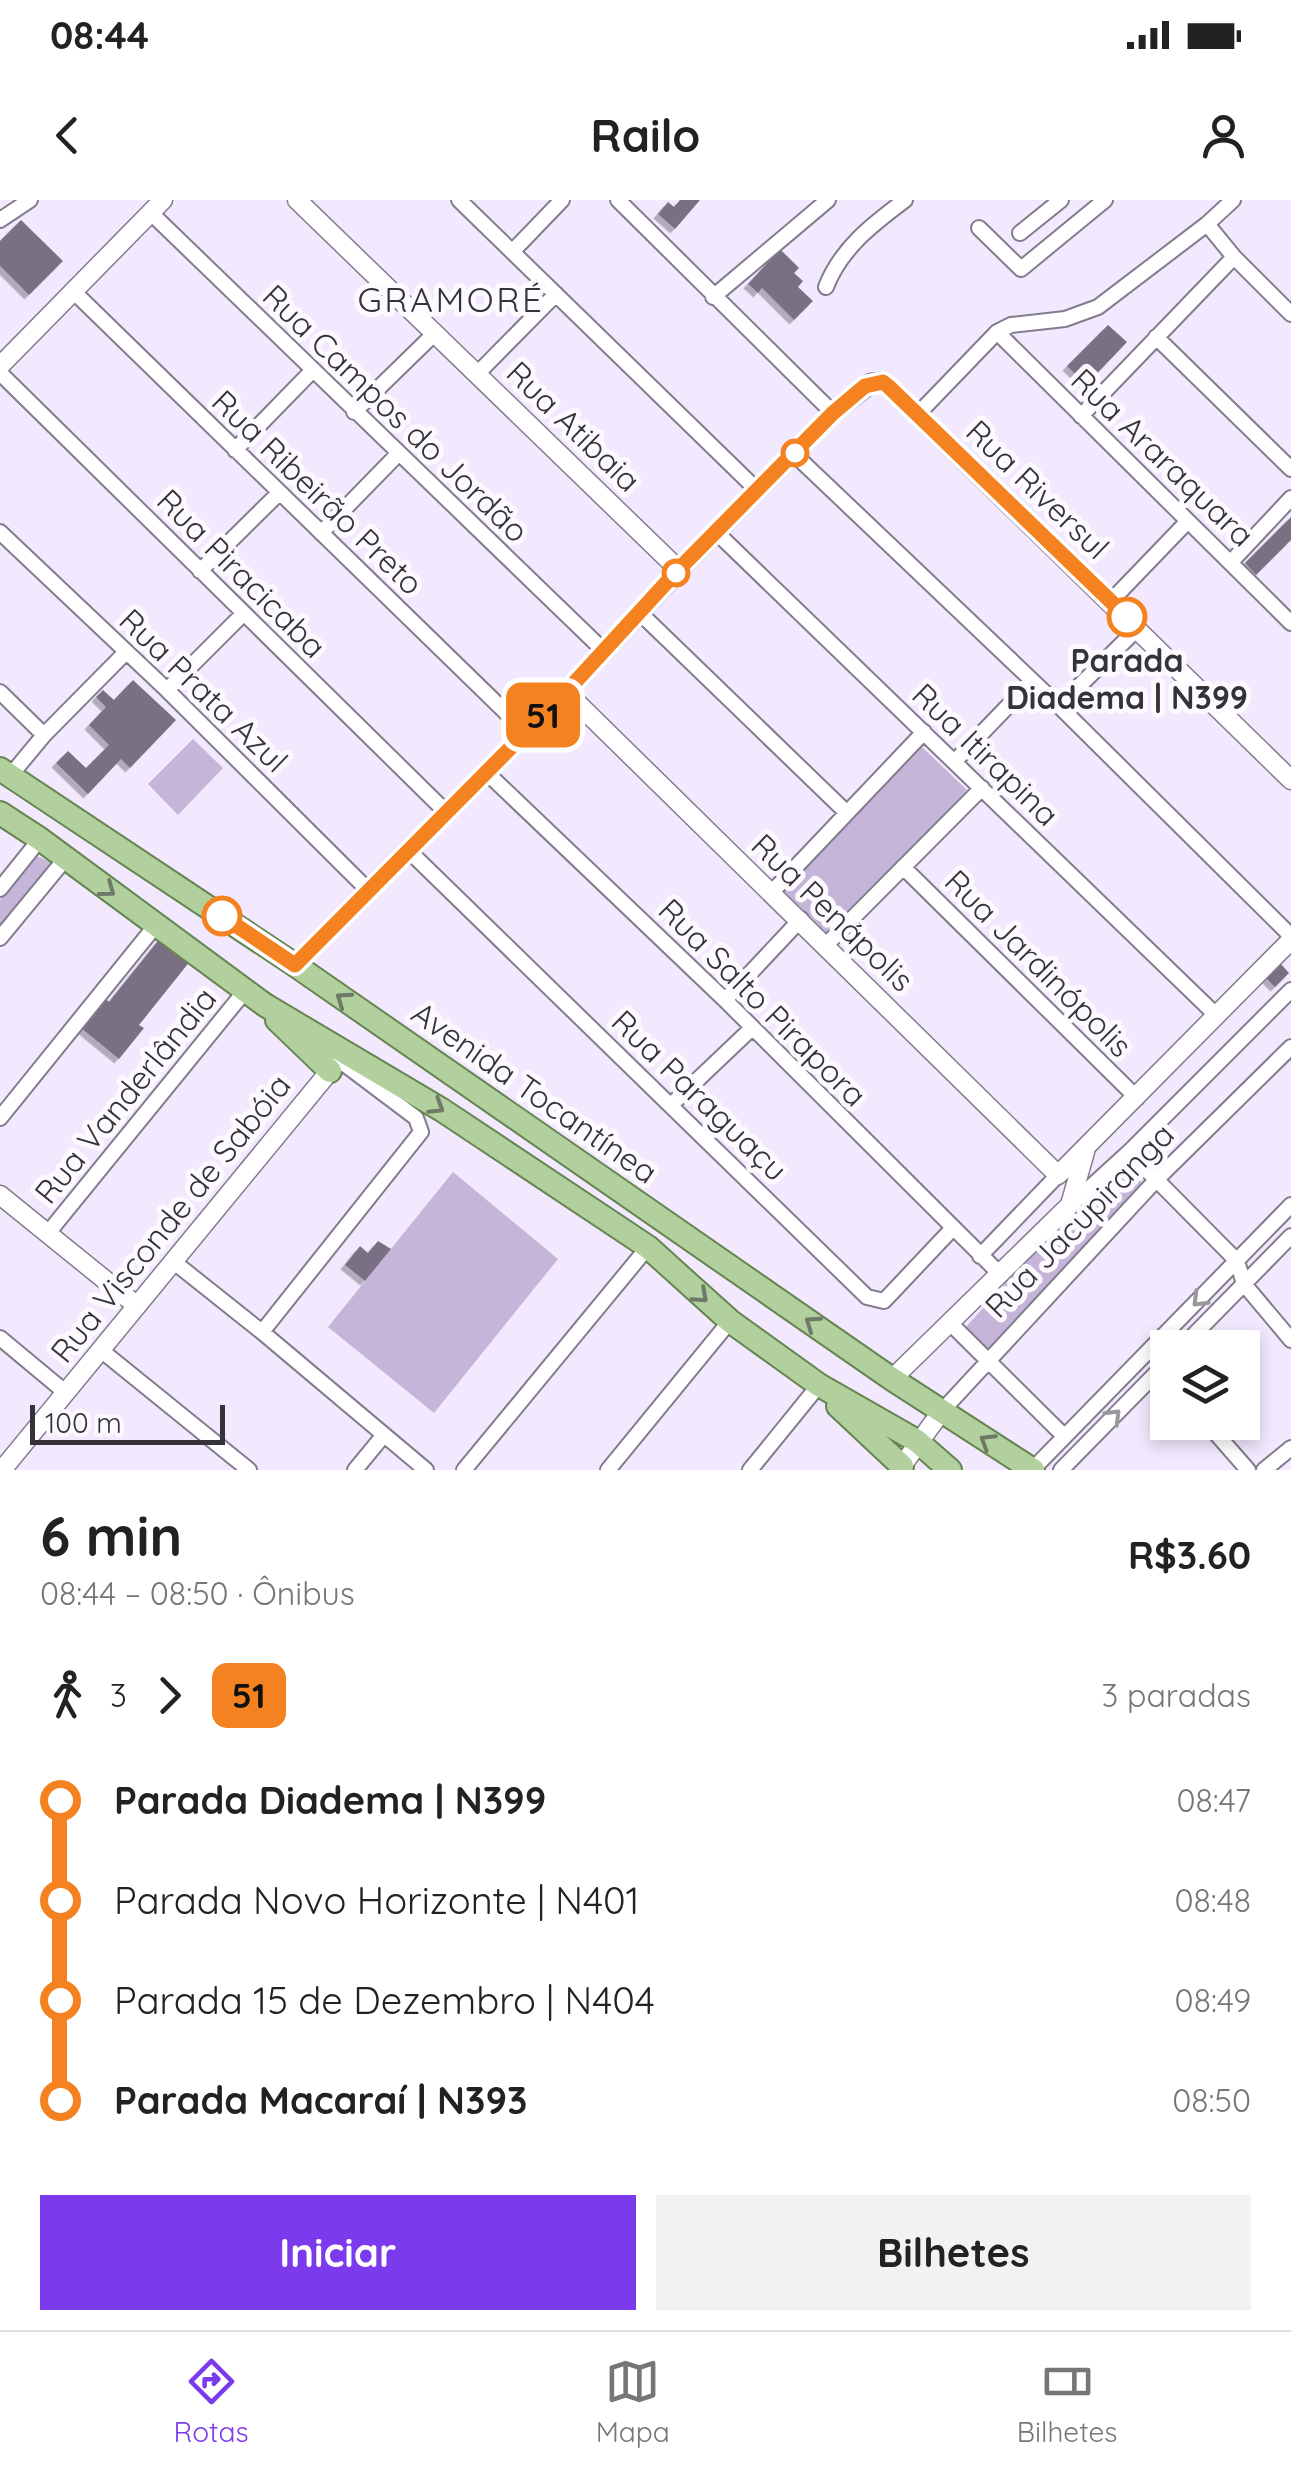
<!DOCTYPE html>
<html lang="pt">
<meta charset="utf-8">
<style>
:root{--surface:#fff;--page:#f2f2f2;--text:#222;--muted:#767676;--line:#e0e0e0;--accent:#7c3aed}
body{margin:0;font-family:Quicksand,sans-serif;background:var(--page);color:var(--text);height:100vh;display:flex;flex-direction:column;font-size:38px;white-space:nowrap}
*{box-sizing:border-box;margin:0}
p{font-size:32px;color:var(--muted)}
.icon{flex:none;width:55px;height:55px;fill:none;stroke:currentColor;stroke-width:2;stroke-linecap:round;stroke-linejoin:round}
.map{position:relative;height:1270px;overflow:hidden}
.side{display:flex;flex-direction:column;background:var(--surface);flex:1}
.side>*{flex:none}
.badge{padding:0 20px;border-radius:15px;font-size:35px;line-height:65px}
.controls{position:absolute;left:1150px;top:1130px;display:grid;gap:20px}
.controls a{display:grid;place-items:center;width:110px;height:110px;border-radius:0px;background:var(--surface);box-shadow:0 5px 15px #0003;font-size:50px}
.scale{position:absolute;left:30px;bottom:25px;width:195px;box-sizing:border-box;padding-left:10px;border:5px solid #36323a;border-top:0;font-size:28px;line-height:35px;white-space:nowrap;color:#36323a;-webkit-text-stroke:8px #fcfafe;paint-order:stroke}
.map>.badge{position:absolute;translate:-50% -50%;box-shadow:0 0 0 5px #fff}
.legs{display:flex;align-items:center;gap:15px;height:110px;padding:0 40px;font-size:32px}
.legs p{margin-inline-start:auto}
.summary{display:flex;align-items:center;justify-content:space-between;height:170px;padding:0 40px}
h1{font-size:55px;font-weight:800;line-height:75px}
.primary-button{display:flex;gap:20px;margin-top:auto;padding:20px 40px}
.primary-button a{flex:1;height:115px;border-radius:0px;background:var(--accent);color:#fff;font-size:40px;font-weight:800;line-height:115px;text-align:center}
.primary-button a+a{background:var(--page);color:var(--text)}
ul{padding:0 40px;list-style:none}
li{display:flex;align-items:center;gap:35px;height:100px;font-size:38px}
li i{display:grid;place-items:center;width:15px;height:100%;margin:0 12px;background:currentColor}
li i::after{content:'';width:25px;height:25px;margin:-12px;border:8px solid;border-radius:50%;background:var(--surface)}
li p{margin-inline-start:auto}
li:first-child i{background:linear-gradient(#0000 50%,currentColor 0)}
li:last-child i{background:linear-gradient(currentColor 50%,#0000 0)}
.status{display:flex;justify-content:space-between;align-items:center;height:70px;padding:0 50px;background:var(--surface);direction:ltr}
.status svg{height:28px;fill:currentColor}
header{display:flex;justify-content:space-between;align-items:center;height:130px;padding:0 40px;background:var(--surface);font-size:45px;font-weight:800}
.tab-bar{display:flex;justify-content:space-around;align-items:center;height:140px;border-top:2px solid var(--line);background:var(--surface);font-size:28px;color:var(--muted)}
.tab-bar a{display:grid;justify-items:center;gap:5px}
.tab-bar .on{color:var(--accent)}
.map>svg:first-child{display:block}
.green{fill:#c5b5d9}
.building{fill:#797183;filter:url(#shadow)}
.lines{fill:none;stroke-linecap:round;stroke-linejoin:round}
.minor-casing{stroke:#837b8e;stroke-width:18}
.tertiary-casing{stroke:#837b8e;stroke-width:21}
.primary-casing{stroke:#658450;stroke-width:26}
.minor{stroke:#fff;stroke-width:14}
.tertiary{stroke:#fff;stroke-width:18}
.primary{stroke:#b2d09d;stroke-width:22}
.oneway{stroke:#6e7967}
.oneway2{stroke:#9a989c}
.line-1-casing{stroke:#fff;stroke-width:22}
.line-1{stroke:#f58220;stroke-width:15}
.stop-1-dot{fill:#fff;stroke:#f58220;stroke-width:5}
.labels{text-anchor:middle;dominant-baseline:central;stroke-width:10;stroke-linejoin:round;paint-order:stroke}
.street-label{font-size:32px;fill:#36323a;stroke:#fcfafe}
.stop-label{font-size:32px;font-weight:bold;fill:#36323a;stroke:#fcfafe}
.neighbourhood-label{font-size:35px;letter-spacing:2.5px;fill:#36323a;stroke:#fcfafe}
</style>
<div class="status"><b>08:44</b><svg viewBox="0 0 49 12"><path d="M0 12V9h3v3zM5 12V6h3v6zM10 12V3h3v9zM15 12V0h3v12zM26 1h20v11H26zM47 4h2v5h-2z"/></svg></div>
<header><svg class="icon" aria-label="back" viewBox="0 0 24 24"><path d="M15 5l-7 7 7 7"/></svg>Railo<svg class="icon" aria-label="person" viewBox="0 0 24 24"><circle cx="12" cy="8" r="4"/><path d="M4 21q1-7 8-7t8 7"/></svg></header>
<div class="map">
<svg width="1291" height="1270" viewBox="0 0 1291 1270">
<defs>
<filter id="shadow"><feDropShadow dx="-4.5" dy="4.5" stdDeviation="0" flood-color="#0004"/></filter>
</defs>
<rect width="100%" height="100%" fill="#f2e9fe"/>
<path class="green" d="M193 539 223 568 178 615 148 584Z
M921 546 967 590 827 739 781 695Z
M37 656 54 664 0 730V700Z
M453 972 558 1059 434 1213 328 1127Z
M1128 972 1146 985 988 1150 963 1130 1079 1003Z"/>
<path class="building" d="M680 0H700L675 29 658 14 668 2 674 7Z
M21 20 63 61 29 95 0 66V41Z
M780 49 799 68 794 73 803 81 798 87 813 101 794 120 762 88 758 93 748 84Z
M1108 125 1127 142 1086 185 1067 166Z
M1291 317V340L1256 375 1245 363Z
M133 480 176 520 130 568 121 559 88 594 56 563 68 551 86 568 109 545 89 525 106 507 96 497 103 490 114 500Z
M162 736 191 760 139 825 144 828 119 859 81 828 105 798 109 802Z
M1279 762 1289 773 1275 787 1266 778 1263 781 1258 776Z
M378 1041 391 1049 365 1081 345 1065 360 1046 368 1053Z"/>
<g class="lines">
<defs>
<path id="minor" d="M459 0 757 290
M618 0 833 213
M151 13 604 451
M0 20 30 0
M1207 24 1234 57 1291 114
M979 28 1021 69 1105 0
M1020 33 1061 0
M513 51 562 0
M826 87C841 48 873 24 905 0
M73 91 526 532
M713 97 828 0
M997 132 1291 423
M1156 137 1291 269
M0 173 446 612
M477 174 556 94
M354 212 433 135
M918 214 997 132 1011 125 1065 119 1098 107 1207 24 1233 0
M1081 216 1234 57
M235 250 312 171
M794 254 1059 506 1291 736
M0 332 167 490 369 691
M716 332 1217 816
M321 333 398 254
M1231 362 1291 298
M200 371 278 294
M1111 401 1187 322
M640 413 847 613
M167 490 243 414
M0 492 44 535
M1059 506 1138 428
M955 561 1032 481
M485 571 725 800 1001 1075
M10 576 44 535 126 452
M408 650 867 1097 884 1101 953 1028
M903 667 1137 898
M0 689 40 639
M771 693 924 532
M0 738 66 658
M825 746 982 588
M725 800 801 719
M671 905 751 829
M0 918 156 725
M1129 952 1237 1061 1244 1084 1291 1140
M1071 1005 1129 952 1291 790
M48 1033 245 791
M980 1056 1058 975
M174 1062 262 1132 426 1270
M951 1124 1064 1236
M262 1132 421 932 416 918 339 860
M0 1138 65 1192
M1181 1148 1291 1036
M102 1151 249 1270
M941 1212 1157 979 1291 847
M1206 1222 1248 1270
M355 1270 383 1236
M464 1270 648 1047
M608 1270 730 1121
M750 1270 819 1185
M1032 1270 1291 1005
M1061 1270 1168 1161
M1264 1270 1291 1248"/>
<path id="tertiary" d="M297 0 679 370
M0 166 163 0
M566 492 1058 975 1291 740
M295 765 566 492 679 370 833 213 871 183 883 182 888 186 1291 580
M0 995 136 1105
M892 1179 1070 1005 1085 952
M2 1270 338 861
M899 1270 941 1212"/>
<path id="primary" d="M0 569 295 765 892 1179 1033 1270
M0 613 40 639 265 805 442 910 648 1047 730 1121 819 1185 917 1241 950 1270
M277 820 330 871
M838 1206 902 1266"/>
</defs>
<use href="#minor" class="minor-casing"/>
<use href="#tertiary" class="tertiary-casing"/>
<use href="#primary" class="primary-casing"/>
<use href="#minor" class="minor"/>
<use href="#tertiary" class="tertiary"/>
<use href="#primary" class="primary"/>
</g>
<defs><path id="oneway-chevron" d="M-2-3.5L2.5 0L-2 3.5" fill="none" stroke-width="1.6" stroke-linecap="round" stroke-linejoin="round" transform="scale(2.5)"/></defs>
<g class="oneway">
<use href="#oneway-chevron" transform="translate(108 690) rotate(37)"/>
<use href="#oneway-chevron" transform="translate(343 799) rotate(-145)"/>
<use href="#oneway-chevron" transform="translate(437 907) rotate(32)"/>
<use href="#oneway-chevron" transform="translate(701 1096) rotate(42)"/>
<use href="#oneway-chevron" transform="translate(812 1123) rotate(-145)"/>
<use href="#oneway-chevron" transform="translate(987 1241) rotate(-148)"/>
</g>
<g class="oneway2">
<use href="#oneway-chevron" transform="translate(1199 1100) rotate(135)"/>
<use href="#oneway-chevron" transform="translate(1114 1216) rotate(-45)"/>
</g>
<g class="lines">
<defs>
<path id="line-1" d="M222 716 295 765 566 492 678 370 833 213 865 186 883 182 888 186 1127 417"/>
</defs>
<use href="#line-1" class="line-1-casing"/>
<use href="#line-1" class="line-1"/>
</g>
<g class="stop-1-dot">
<circle cx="795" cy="253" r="12"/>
<circle cx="676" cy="373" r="12"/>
<circle cx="1127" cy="417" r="18"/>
<circle cx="222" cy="716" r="18"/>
</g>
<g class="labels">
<g class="street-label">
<text transform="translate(396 213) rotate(44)">Rua Campos do Jordão</text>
<text transform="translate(574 226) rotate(44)">Rua Atibaia</text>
<text transform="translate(1163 257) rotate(44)">Rua Araraquara</text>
<text transform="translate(1038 289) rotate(44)">Rua Riversul</text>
<text transform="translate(318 292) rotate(44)">Rua Ribeirão Preto</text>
<text transform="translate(242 373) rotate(45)">Rua Piracicaba</text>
<text transform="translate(204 490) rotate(44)">Rua Prata Azul</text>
<text transform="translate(986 554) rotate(44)">Rua Itirapina</text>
<text transform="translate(833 712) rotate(44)">Rua Penápolis</text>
<text transform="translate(1039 763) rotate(45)">Rua Jardinópolis</text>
<text transform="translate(763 802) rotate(45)">Rua Salto Pirapora</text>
<text transform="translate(535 892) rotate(35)">Avenida Tocantínea</text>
<text transform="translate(125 895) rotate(-51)">Rua Vanderlândia</text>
<text transform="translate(700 895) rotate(44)">Rua Paraguaçu</text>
<text transform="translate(170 1018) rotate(-51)">Rua Visconde de Sabóia</text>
<text transform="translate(1079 1020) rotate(-46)">Rua Jacupiranga</text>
</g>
<g class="stop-label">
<text x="1127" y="460">Parada<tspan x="1127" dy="37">Diadema | N399</tspan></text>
</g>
<g class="neighbourhood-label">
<text x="451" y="99">GRAMORÉ</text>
</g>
</g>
</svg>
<div class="controls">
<a><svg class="icon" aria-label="layers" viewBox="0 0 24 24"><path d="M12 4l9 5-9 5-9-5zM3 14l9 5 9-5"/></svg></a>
</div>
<div class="scale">100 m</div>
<b class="badge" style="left:543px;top:515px;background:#f58220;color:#111">51</b>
</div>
<section class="side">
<div class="summary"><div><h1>6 min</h1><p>08:44 – 08:50 · Ônibus</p></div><b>R$3.60</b></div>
<div class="legs"><svg class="icon" aria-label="walk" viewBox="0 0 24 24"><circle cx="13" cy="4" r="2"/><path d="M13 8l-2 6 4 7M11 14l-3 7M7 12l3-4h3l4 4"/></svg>3<svg class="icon" aria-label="forward" viewBox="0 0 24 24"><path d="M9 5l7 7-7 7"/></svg><b class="badge" style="background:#f58220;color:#111">51</b><p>3 paradas</p></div>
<ul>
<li><i style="color:#f58220"></i><b>Parada Diadema | N399</b><p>08:47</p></li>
<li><i style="color:#f58220"></i><span>Parada Novo Horizonte | N401</span><p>08:48</p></li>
<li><i style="color:#f58220"></i><span>Parada 15 de Dezembro | N404</span><p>08:49</p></li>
<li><i style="color:#f58220"></i><b>Parada Macaraí | N393</b><p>08:50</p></li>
</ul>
<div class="primary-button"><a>Iniciar</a><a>Bilhetes</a></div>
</section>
<nav class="tab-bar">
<a class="on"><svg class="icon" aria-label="directions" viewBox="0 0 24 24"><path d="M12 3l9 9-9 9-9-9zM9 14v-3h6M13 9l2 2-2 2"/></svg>Rotas</a>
<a><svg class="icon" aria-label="map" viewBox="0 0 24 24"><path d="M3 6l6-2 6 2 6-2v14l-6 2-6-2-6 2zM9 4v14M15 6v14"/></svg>Mapa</a>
<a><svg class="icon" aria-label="tickets" viewBox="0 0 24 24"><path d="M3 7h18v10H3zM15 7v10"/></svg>Bilhetes</a>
</nav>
